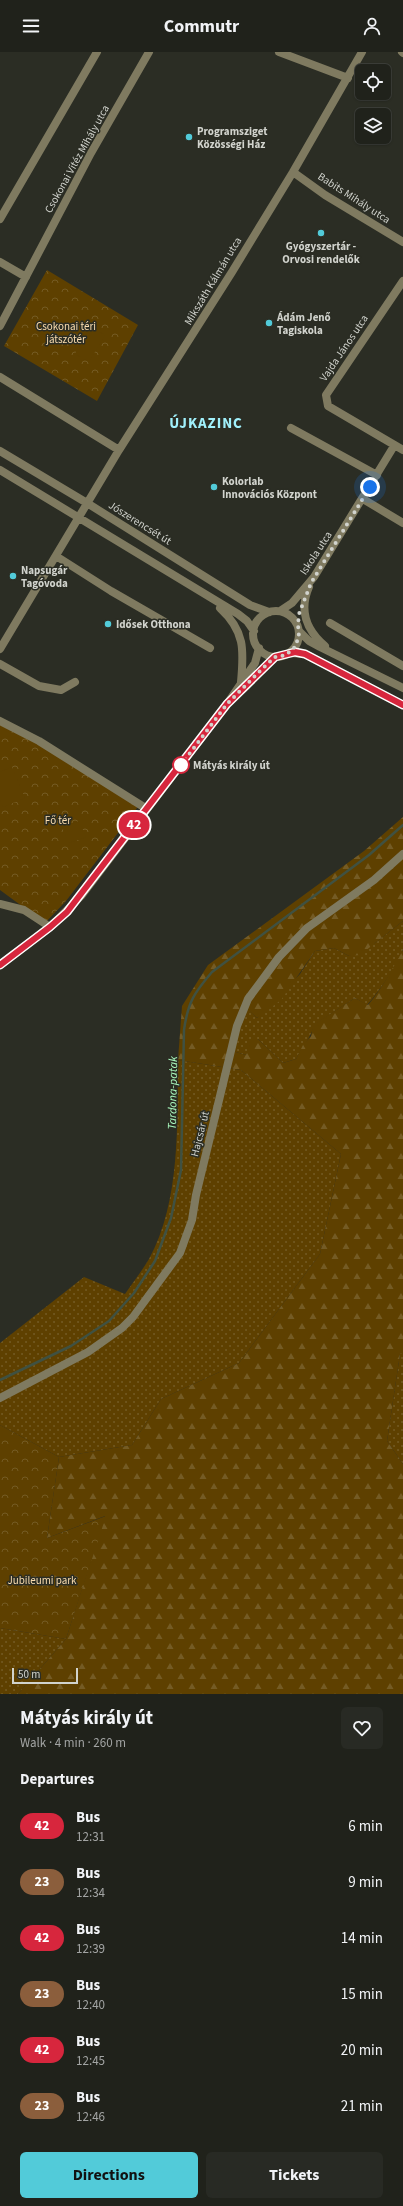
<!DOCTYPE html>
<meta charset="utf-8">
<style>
:root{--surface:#20221b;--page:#282a24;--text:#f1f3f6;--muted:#a2a4a3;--line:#3d3f3a;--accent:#52cbd9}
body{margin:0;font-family:"Source Sans 3",sans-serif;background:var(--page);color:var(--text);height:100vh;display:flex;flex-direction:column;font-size:15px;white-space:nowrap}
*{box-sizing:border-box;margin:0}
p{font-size:13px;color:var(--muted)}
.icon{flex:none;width:22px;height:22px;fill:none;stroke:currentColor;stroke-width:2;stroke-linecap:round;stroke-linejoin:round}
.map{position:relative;height:1642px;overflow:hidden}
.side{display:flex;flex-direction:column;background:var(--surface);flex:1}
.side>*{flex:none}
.badge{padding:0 8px;border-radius:13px;font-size:14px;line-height:26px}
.buttons{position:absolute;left:355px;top:12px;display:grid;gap:8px}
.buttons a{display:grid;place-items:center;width:36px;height:36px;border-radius:6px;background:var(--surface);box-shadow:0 1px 3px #0004,0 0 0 1px var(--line);font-size:20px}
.scale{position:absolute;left:12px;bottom:10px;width:66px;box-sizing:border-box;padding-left:4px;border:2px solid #d1d3cd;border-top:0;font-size:11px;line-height:14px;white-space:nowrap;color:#d1d3cd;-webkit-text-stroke:3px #2b2d24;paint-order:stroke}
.you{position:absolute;width:20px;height:20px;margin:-10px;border:3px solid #fff;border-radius:50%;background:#1a73e8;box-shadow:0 0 0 6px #1a73e833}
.map>.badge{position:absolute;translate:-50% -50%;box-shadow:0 0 0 2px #fff}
h2{padding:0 20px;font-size:15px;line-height:36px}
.round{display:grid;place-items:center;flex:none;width:42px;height:42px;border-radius:6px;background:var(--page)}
.overview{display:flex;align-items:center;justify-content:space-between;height:68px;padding:0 20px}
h1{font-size:19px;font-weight:700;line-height:30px}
.action{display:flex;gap:8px;margin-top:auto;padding:8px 20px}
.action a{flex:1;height:46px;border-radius:6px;background:var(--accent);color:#111;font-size:16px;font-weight:700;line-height:46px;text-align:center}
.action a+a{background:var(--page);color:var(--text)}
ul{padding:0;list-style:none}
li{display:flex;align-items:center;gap:12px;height:56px;padding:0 20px}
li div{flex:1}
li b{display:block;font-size:15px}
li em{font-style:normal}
li .badge{min-width:44px;font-weight:700;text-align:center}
header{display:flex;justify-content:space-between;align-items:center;height:52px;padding:0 20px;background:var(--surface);font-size:18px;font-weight:700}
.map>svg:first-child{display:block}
.grass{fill:url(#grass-dots)}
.forest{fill:url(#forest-firs)}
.park{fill:url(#park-crowns)}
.pitch{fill:#5e4000}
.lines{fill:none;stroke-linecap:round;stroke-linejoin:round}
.stream{stroke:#3f5142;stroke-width:2.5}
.minor{stroke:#7f7a60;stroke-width:8}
.line-casing{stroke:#fff;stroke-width:9}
.line{stroke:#d7263d;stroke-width:6}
.walk{stroke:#d1d3cd;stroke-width:4;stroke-dasharray:0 7.2}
.poi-dot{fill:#52cbd9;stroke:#2b2d24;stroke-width:1.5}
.stop-dot{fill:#fff;stroke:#d7263d;stroke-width:2}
.labels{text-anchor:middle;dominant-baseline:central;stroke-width:3;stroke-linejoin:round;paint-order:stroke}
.poi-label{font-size:11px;font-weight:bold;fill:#d1d3cd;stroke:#2b2d24;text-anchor:start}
.street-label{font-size:11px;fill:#d1d3cd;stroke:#2b2d24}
.park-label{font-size:11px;fill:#fadcae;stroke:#2b2d24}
.stop-label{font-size:11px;font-weight:bold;fill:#d1d3cd;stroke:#2b2d24;text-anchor:start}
.water-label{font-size:12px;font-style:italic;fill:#a9f9bd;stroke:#2b2d24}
.district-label{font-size:15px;font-weight:bold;letter-spacing:1px;fill:#a0f0fb;stroke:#2b2d24}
</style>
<header><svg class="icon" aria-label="menu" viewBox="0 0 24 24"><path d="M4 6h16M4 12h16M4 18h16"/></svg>Commutr<svg class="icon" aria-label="person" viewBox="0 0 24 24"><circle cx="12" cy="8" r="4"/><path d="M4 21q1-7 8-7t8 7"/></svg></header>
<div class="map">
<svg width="403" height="1642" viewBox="0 0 403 1642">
<defs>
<pattern id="grass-dots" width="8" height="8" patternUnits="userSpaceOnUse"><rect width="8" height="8" fill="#5e4000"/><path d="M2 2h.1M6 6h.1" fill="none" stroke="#745b24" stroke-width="1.8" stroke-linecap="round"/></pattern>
<pattern id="forest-firs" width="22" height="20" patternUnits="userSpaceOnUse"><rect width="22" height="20" fill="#5e4000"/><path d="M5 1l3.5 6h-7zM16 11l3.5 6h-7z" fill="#745b24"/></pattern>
<pattern id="park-crowns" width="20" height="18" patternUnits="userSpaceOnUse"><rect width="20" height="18" fill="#5e4000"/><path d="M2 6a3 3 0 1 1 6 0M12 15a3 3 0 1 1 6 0" fill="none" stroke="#745b24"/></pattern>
</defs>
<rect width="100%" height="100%" fill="#2b2d24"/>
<path class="grass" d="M403 869C403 878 403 888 403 897 402 907 375 945 367 953L355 946 314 973C311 986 302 995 296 1007L283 1011 258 987 246 1003 229 998 243 952 257 966 300 922 315 899 334 896 349 904 375 891Z
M178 1008 241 1018 341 1102 320 1202 239 1311 161 1347 132 1393 59 1405 0 1373V1291L84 1225 125 1242C133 1230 142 1219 149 1207 181 1149 177 1071 178 1008Z
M400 1302H403V1412L387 1389Z
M0 1576 66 1587 18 1642H0Z"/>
<path class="forest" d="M403 765V869L360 903 349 904 334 896 315 899 281 948 257 966 243 953 229 998 246 1003 249 990 258 987 283 1011 296 1007 303 993 311 984 313 973 355 946 368 953C381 938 393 916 403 898V1302H400L387 1389 403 1412V1642H18L66 1587 105 1464 47 1486 59 1405 132 1393 161 1347 239 1311 320 1202 341 1102 241 1018 178 1008 182 954 208 913 364 799Z"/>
<path class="park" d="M47 218 138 273 97 349 4 294Z
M0 669 140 752 66 849 45 871 0 838Z
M0 1373 59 1405 47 1486 106 1464 66 1587 0 1576Z"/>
<path class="pitch" d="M91 275 105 283 89 310 75 302Z
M12 715 25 746 3 755 0 748V720Z
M79 769 86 785 69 791 62 775Z"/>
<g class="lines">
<path class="stream" d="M0 1328 71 1294 109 1269 134 1241 155 1209 171 1166 181 1118 184 978C188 950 194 941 212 920L369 803 403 773"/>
<path class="minor" d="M279 0 348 26
M402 0 403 1
M293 120 325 143 403 190
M0 167 97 0
M0 210 26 225
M403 229 326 343 328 354 403 398
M0 274 91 101 149 0
M0 325 119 398
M291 376 377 423
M0 399 87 451 250 553 269 560
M0 418 238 562 247 569 254 579
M363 447 403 471
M56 504 111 539 210 596
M309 535C299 558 306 578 325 594
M220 556C245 579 244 598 241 630
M280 559 292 551 314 525 394 394
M253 582a23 23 0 1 1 46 0a23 23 0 1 1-46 0Z
M330 571 403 614
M299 579 309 589 320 595 403 636
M0 597 119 398 232 220 293 120 362 0
M290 601 305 602 403 653
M0 612 39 634 61 638 75 630
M243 637 275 605
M0 669 39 689 147 757
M0 852 24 858 50 875
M0 913 50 875 81 844 227 652 255 611 259 596
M0 1346 88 1300 122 1276 133 1265 180 1201 192 1168 196 1143 237 974 248 947 279 905 307 876 374 828 403 802"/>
</g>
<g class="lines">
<defs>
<path id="line" d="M0 913 50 875 67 860 227 652 275 605 295 600 305 602 403 653"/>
</defs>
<use href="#line" class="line-casing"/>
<use href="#line" class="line"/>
<path class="walk" d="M181 713 227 652 262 617 275 605 286 603 294 596 299 585 298 573 299 562 311 531 370 435"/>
</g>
<g class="poi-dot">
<circle cx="189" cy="85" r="4"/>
<circle cx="321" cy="181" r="4"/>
<circle cx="269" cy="271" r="4"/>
<circle cx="214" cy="435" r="4"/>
<circle cx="13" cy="524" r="4"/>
<circle cx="108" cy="572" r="4"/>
</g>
<circle class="stop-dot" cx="181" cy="713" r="8"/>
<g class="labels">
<g class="poi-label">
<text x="197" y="79">Programsziget<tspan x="197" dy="13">Közösségi Ház</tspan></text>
<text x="321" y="194" text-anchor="middle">Gyógyszertár -<tspan x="321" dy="13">Orvosi rendelők</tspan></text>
<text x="277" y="265">Ádám Jenő<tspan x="277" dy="13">Tagiskola</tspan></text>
<text x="222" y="429">Kolorlab<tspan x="222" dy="13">Innovációs Központ</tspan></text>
<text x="21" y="518">Napsugár<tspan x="21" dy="13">Tagóvoda</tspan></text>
<text x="116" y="572">Idősek Otthona</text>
</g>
<g class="street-label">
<text transform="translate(77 107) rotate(-61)">Csokonai Vitéz Mihály utca</text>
<text transform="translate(354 146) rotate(33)">Babits Mihály utca</text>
<text transform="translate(213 229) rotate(-59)">Mikszáth Kálmán utca</text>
<text transform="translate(344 296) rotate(-56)">Vajda János utca</text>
<text transform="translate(140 471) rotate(32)">Jószerencsét út</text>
<text transform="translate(316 501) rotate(-57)">Iskola utca</text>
<text transform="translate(200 1082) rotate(-76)">Hajcsár út</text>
</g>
<g class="park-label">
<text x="66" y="274">Csokonai téri<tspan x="66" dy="13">játszótér</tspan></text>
<text x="58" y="768">Fő tér</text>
<text x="42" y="1528">Jubileumi park</text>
</g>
<g class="stop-label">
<text x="193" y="713">Mátyás király út</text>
</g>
<g class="water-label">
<text transform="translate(173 1041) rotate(-89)">Tardona-patak</text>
</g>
<g class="district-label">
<text x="206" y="371">ÚJKAZINC</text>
</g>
</g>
</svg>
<div class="buttons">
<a><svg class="icon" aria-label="locate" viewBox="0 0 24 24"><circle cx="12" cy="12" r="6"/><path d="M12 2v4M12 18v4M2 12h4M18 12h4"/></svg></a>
<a><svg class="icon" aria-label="layers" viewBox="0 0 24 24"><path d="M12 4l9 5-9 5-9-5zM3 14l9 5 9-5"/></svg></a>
</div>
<div class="scale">50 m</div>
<div class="you" style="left:370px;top:435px"></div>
<b class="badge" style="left:134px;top:773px;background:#d7263d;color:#fff">42</b>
</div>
<section class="side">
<div class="overview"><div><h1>Mátyás király út</h1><p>Walk · 4 min · 260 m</p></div><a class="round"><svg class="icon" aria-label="heart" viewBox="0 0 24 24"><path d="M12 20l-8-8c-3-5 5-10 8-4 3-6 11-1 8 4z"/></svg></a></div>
<h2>Departures</h2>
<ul>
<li><span class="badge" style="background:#d7263d;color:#fff">42</span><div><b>Bus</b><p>12:31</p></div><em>6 min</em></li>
<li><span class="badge" style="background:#8b5e3c;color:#fff">23</span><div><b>Bus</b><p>12:34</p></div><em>9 min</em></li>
<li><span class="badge" style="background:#d7263d;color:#fff">42</span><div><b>Bus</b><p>12:39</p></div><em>14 min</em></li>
<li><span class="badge" style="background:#8b5e3c;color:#fff">23</span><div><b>Bus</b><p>12:40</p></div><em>15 min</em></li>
<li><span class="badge" style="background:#d7263d;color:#fff">42</span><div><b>Bus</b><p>12:45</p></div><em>20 min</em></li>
<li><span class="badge" style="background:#8b5e3c;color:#fff">23</span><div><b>Bus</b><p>12:46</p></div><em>21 min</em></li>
</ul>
<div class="action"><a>Directions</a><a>Tickets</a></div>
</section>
